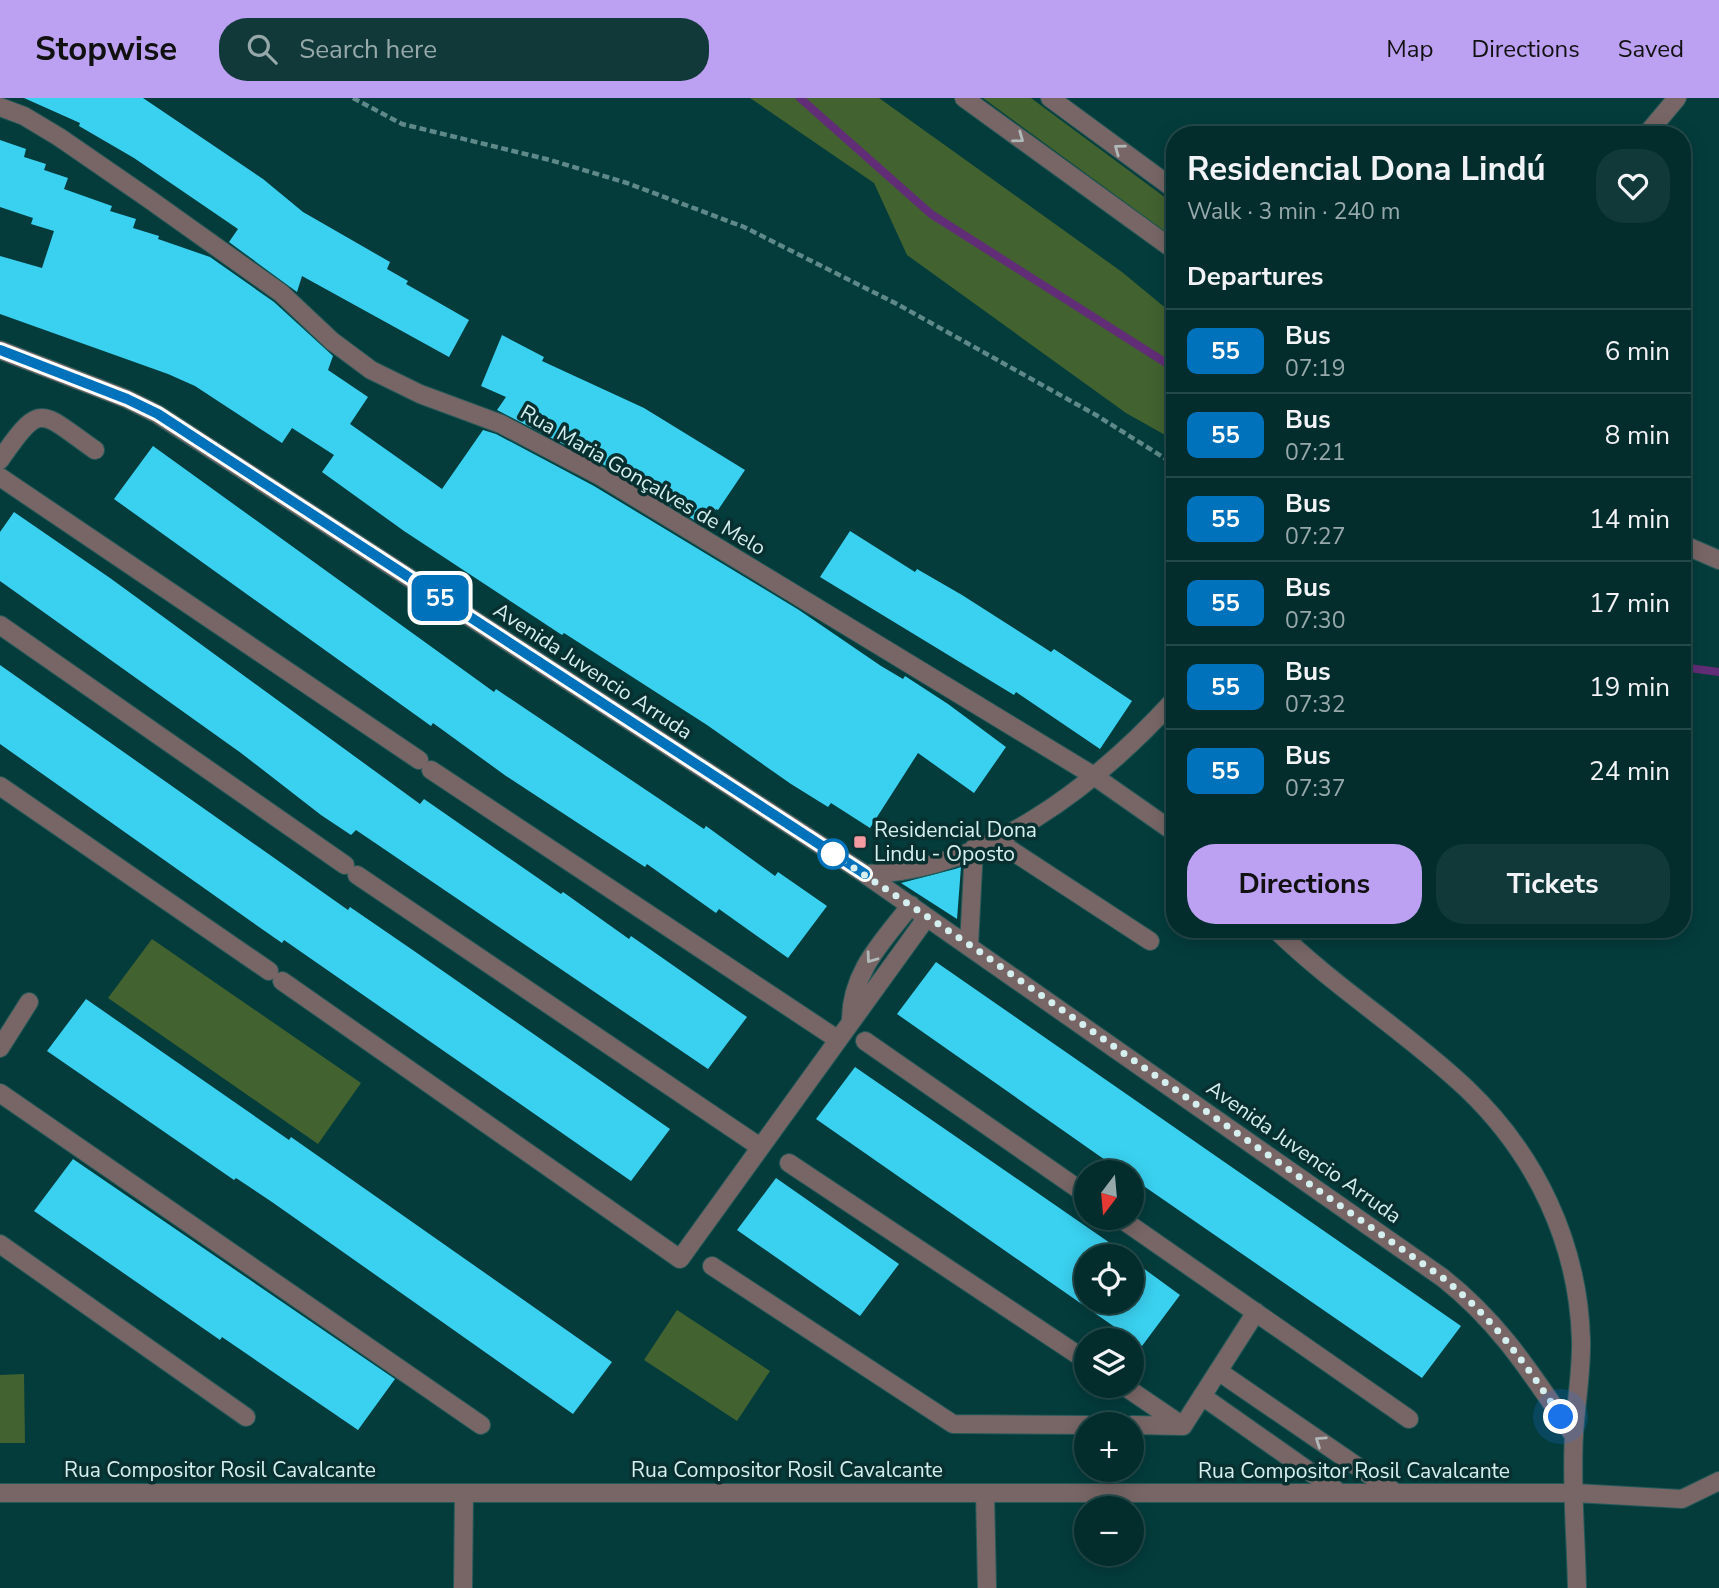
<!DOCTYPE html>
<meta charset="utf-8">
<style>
:root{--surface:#032d2d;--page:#113939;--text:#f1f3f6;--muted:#97a8aa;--line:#244949;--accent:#bca0f2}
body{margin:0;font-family:"Nunito Sans",sans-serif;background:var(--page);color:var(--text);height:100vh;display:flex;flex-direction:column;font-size:26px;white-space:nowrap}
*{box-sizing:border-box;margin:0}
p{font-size:23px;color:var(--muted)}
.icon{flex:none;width:38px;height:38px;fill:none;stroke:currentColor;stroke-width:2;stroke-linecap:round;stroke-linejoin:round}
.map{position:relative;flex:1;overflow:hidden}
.side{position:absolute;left:1166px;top:28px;width:525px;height:812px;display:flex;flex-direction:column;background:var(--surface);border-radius:28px;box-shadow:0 4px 18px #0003,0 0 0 2px var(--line)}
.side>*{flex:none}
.badge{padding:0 14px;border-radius:10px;font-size:24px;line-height:46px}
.needle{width:46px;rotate:196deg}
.buttons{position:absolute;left:1074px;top:1062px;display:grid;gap:14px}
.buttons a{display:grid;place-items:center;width:70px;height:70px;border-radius:50%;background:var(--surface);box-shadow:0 4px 18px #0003,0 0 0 2px var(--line);font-size:35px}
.you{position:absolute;width:35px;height:35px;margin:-18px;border:5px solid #fff;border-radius:50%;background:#1a73e8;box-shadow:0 0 0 10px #1a73e833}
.map>.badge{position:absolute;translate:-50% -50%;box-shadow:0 0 0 4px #fff}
h2{padding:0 21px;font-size:26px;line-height:63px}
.round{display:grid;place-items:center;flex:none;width:74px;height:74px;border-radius:28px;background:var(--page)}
.headline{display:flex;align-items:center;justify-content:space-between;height:119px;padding:0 21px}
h1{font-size:33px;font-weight:700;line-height:52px}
.button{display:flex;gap:14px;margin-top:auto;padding:14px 21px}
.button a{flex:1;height:80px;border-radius:28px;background:var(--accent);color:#111;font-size:28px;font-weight:700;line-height:80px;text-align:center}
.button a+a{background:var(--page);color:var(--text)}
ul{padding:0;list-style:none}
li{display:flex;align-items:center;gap:21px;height:84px;padding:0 21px;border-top:2px solid var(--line)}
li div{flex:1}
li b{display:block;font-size:26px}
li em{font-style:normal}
li .badge{min-width:77px;font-weight:700;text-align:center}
header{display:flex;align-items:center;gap:42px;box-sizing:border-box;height:98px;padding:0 35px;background:var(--accent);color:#111}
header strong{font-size:33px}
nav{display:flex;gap:38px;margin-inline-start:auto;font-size:24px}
.search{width:490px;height:63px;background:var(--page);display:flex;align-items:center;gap:18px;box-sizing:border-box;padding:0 24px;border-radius:28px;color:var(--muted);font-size:26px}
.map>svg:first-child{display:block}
.green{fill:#426230}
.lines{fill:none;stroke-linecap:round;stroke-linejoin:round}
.stream{stroke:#622d77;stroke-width:8}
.building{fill:#3ad1f0}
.minor-casing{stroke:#255958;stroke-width:20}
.tertiary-casing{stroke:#255958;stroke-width:20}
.path{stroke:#5e8988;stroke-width:4.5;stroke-dasharray:7 3.5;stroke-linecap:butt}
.minor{stroke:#786666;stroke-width:18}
.tertiary{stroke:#786666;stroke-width:18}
.oneway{stroke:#b0b8b8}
.line-casing{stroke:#fff;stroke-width:16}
.line{stroke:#0072bc;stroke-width:10}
.walk{stroke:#d5efee;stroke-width:7;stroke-dasharray:0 12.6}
.poi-dot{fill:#f49aa1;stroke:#083030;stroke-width:2.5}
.stop-dot{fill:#fff;stroke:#0072bc;stroke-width:3.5}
.labels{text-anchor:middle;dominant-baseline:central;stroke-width:7;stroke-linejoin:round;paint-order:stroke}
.street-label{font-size:21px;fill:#d5efee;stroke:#083030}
.poi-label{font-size:21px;fill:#d5efee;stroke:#083030;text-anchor:start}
</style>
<header>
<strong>Stopwise</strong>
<div class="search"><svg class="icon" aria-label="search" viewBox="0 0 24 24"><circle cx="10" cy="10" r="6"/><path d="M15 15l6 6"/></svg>Search here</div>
<nav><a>Map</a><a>Directions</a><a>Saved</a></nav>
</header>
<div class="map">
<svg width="1719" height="1490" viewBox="0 0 1719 1490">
<rect width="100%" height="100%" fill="#043c3c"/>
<path class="green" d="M750 0H879L1122 174 1174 217V342L1126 315 907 157 874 85Z
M983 0H1031L1174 106V140Z
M152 841 361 985 318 1046 108 900Z
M677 1212 770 1273 737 1323 644 1262Z
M24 1276 25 1345H0V1277Z"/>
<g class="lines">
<path class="stream" d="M800 0 931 116 1174 270
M1682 569 1719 574"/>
</g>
<path class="building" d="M24 0H143L263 81 303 114 390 164 387 171 408 183 406 186 469 222 449 259 302 178 297 194 229 144 238 131 134 60 79 28 80 25Z
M0 42 26 51 24 59 46 66 44 72 68 80 64 91 112 108 110 113 136 121 133 130 159 138 158 141 210 159 274 204 333 258 328 272 368 299 350 326 442 391 483 332 496 336 594 388 799 512 881 568 903 581 905 578 948 606 1006 649 974 695 918 655 870 730 831 705 828 709 791 686 707 627 564 535 562 537 404 433 322 374 334 357 292 330 282 345 195 288 168 276 0 216V158L42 170 54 133 31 126 33 120 0 109Z
M502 237 544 259 542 263 644 310 745 372 718 412 716 411 704 428 606 368 497 312 506 299 481 288Z
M153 348 494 594 496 591 704 731 706 728 775 778 778 774 827 808 788 860 719 811 716 815 647 766 645 769 506 678 433 625 431 628 114 401Z
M14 414 110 480 420 706 424 701 561 796 563 794 629 841 631 838 747 919 708 971 356 732 351 737 321 717 241 655 0 483V434Z
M850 433 915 474 917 471 962 497 1051 554 1054 551 1132 603 1100 651 1016 594 1014 597 820 479Z
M0 567 348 812 350 809 417 855 670 1031 631 1083 284 842 282 845 252 824 0 646Z
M961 769 957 821 901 785 955 771Z
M936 864 1461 1228 1422 1280 1148 1091 1132 1080V1074L1118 1071 897 916Z
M86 901 289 1042 291 1039 612 1264 573 1316 272 1104 236 1080 234 1082 47 953Z
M855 969 1110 1145 1100 1158H1087V1204H1132V1162L1180 1197 1142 1248 816 1021Z
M73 1061 395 1281 358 1332 222 1239 220 1242 34 1113Z
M776 1080 899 1166 860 1218 737 1132Z"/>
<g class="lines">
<defs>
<path id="minor" d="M0 9 24 18 59 39 149 101 281 195 332 243 371 272 420 296 501 326 600 378 1094 678 1174 734
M0 362C42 302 39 313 95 352
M0 379 419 662
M1682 446 1719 462
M0 527 345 767
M431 672 837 941
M0 688 269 873
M994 741 1150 843
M865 776 1443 1180C1502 1227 1532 1277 1574 1338
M357 777 760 1049
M1275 831C1335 890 1407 934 1467 991 1536 1057 1578 1145 1581 1241 1582 1272 1576 1304 1574 1336 1571 1387 1576 1439 1577 1490
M969 847 974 750
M282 883 680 1161 927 819
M851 922C851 874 883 843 911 807
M865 943 1087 1097
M0 950 29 904
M0 995 481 1327
M789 1065 1087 1263
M1120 1120 1409 1321
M0 1146 246 1319
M712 1168 953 1326 1087 1327
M1218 1273 1396 1395
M1124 1288 1183 1328
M1202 1298 1340 1395
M1132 1327 1183 1328 1256 1214
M0 1395H1575L1682 1401 1719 1383
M985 1395 987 1490
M463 1490 464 1395"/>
<path id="tertiary" d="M964 0 1174 152
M1050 0 1174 91
M1646 37 1677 0
M0 252 127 301 157 316 865 776C984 775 1096 687 1174 602"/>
</defs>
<use href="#minor" class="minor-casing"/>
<use href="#tertiary" class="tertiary-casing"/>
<path class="path" d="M353 0 402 26 550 62 627 85 744 129 897 206 1096 317 1174 366"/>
<use href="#minor" class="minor"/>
<use href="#tertiary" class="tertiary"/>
</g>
<defs><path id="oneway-chevron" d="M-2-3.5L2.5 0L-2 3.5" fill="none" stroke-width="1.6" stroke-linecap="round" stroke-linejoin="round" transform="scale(1.75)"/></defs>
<g class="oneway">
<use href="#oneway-chevron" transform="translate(1019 40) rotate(36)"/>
<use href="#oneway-chevron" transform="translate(1119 51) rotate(-144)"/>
<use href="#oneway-chevron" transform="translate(871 860) rotate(126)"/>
<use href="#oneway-chevron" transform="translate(1320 1343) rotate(-146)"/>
</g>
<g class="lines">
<defs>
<path id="line" d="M0 252 127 301 158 316 865 776"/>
</defs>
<use href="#line" class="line-casing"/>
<use href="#line" class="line"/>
<path class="walk" d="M833 756 970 847 1443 1180C1494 1221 1525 1265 1561 1319"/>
</g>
<rect class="poi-dot" x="853" y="737" width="14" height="14" rx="3.5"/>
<circle class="stop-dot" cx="833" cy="756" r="14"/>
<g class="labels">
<g class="street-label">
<text transform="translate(643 382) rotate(30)">Rua Maria Gonçalves de Melo</text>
<text transform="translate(593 573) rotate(33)">Avenida Juvencio Arruda</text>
<text transform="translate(1304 1054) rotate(35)">Avenida Juvencio Arruda</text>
<text x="220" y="1372">Rua Compositor Rosil Cavalcante</text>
<text x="787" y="1372">Rua Compositor Rosil Cavalcante</text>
<text x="1354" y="1373">Rua Compositor Rosil Cavalcante</text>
</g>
<g class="poi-label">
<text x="874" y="732">Residencial Dona<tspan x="874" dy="24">Lindu - Oposto</tspan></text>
</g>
</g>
</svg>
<div class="buttons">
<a><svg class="needle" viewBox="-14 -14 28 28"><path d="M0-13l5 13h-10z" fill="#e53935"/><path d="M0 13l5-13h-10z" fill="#97a8aa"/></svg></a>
<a><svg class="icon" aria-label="locate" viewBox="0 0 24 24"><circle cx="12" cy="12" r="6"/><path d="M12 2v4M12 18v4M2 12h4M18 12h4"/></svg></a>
<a><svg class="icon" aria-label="layers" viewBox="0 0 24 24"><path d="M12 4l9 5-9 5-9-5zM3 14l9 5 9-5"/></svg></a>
<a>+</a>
<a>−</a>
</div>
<div class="you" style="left:1561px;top:1319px"></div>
<b class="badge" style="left:440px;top:500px;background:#0072bc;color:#fff">55</b>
<section class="side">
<div class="headline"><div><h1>Residencial Dona Lindú</h1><p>Walk · 3 min · 240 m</p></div><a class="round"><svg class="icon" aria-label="heart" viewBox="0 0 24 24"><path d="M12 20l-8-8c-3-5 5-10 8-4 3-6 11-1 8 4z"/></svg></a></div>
<h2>Departures</h2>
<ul>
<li><span class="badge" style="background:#0072bc;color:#fff">55</span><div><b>Bus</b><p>07:19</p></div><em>6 min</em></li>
<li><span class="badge" style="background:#0072bc;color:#fff">55</span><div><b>Bus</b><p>07:21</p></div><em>8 min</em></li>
<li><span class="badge" style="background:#0072bc;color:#fff">55</span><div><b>Bus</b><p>07:27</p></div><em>14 min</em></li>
<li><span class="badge" style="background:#0072bc;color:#fff">55</span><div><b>Bus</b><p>07:30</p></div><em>17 min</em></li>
<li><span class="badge" style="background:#0072bc;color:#fff">55</span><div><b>Bus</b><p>07:32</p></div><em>19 min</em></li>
<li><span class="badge" style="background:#0072bc;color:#fff">55</span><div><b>Bus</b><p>07:37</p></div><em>24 min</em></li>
</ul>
<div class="button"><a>Directions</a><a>Tickets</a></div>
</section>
</div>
